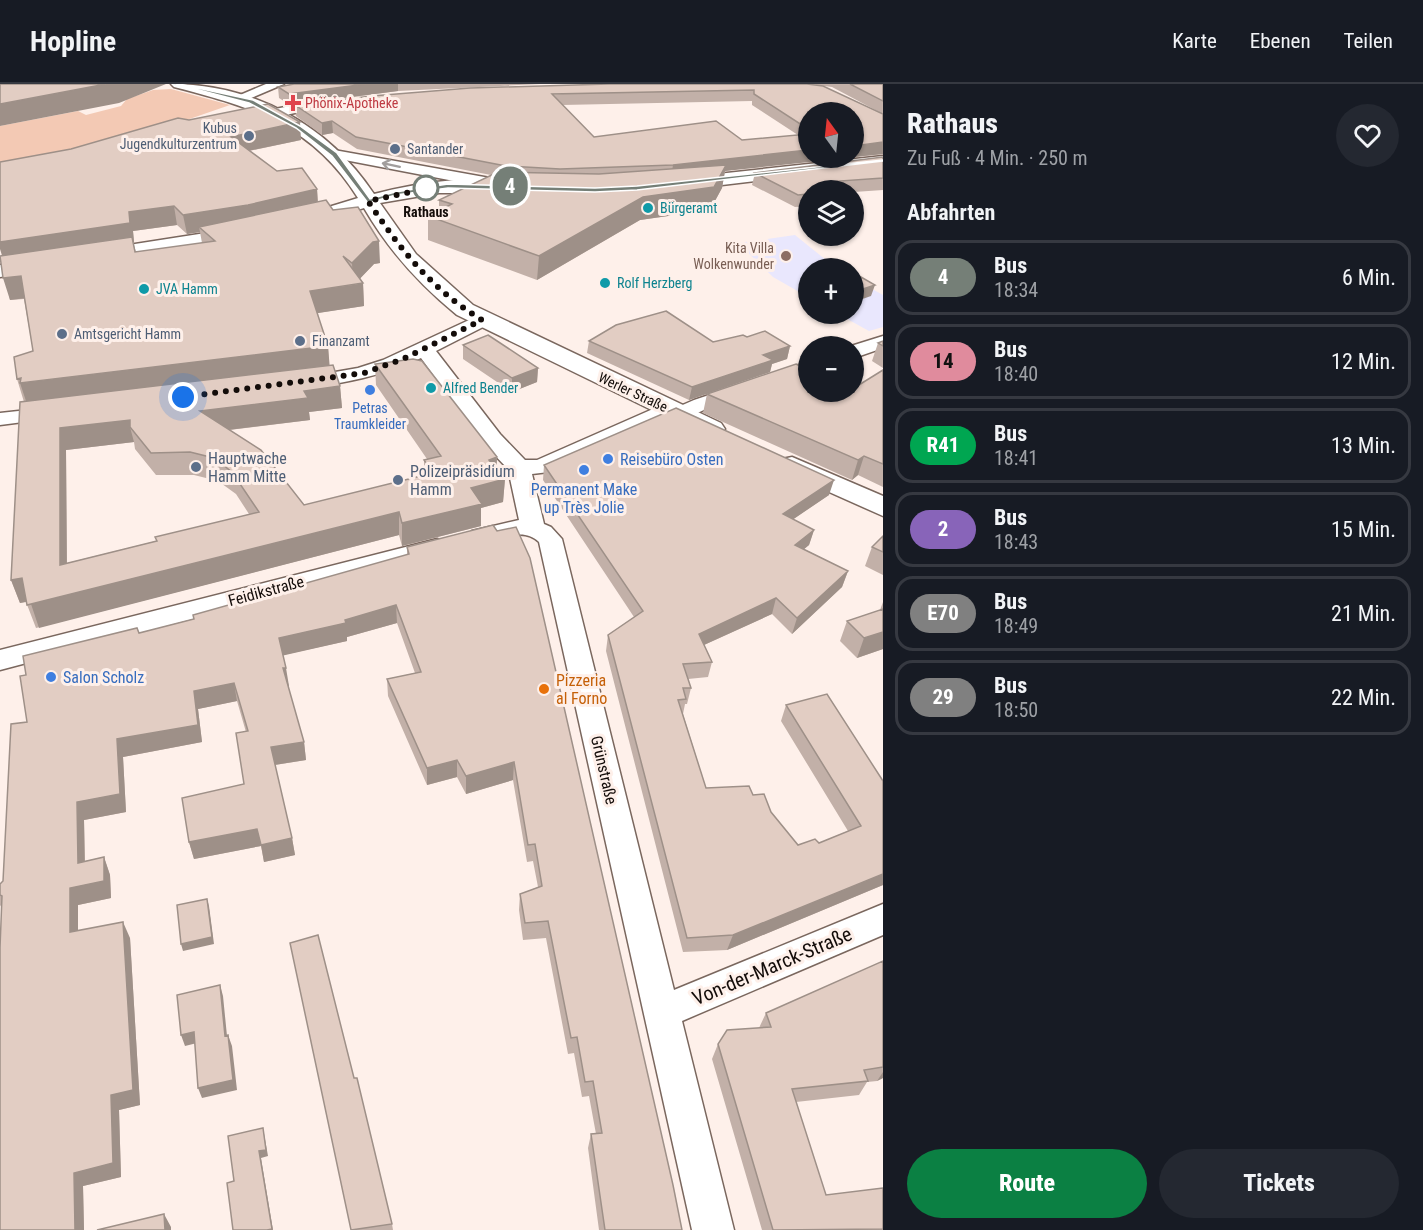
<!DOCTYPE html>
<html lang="de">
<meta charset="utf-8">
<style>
:root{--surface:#171b24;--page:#242831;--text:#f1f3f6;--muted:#9ea1a6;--line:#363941;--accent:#0b8043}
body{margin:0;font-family:"Roboto Condensed",sans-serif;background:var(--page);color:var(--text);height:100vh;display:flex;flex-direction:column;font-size:22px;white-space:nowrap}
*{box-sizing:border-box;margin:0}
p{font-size:20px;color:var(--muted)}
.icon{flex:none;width:33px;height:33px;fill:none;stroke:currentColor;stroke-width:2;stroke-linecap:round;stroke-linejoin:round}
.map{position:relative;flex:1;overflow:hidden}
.details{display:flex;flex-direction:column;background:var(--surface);width:540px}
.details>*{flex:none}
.badge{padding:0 12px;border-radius:20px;font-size:21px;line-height:39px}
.needle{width:39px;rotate:345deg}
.fabs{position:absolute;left:798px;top:18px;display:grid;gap:12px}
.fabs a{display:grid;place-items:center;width:66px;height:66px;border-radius:50%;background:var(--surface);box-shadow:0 2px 4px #0004;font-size:30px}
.you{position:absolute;width:30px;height:30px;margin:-15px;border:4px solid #fff;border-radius:50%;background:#1a73e8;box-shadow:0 0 0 9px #1a73e833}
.map>.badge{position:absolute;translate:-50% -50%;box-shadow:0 0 0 3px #fff}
h2{padding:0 24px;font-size:22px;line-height:54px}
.round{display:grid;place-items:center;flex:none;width:63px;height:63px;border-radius:32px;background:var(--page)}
.headline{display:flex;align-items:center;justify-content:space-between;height:102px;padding:0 24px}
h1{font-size:28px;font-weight:800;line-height:45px}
.action{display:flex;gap:12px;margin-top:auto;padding:12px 24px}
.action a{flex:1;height:69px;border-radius:36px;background:var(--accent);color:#fff;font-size:24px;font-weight:800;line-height:69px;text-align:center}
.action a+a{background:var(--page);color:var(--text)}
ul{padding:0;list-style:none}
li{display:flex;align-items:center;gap:18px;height:75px;margin:0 12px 9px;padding:0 12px;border:3px solid var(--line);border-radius:18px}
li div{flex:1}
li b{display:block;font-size:22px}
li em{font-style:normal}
li .badge{min-width:66px;font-weight:700;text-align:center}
header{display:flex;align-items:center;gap:36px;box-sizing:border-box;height:84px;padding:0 30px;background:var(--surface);border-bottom:2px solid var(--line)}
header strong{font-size:28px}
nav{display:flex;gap:33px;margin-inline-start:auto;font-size:21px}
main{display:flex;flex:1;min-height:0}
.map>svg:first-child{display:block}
.education{fill:#e9e7fd}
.green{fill:#f3c9b4}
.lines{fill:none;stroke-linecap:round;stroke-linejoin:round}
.street-casing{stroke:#7a675e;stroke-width:3}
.secondary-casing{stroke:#7a675e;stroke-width:3}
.street{fill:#fff;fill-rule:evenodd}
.secondary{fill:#fff;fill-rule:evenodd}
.wall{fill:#c2b0a8;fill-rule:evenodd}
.shaded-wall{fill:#9e9088}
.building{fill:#e2cdc3;stroke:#9e9088;stroke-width:1.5;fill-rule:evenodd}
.oneway{stroke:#a19e9d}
.line{fill:#757f77;stroke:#fff;stroke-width:1.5}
.walk{stroke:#130c09;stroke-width:6;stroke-dasharray:0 10.8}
.health-dot{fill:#e0444e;stroke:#fef0ea;stroke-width:2}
.service-dot{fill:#5c6f8a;stroke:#fef0ea;stroke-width:2}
.stop-dot{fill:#fff;stroke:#757f77;stroke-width:3}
.culture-dot{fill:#0f9aa8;stroke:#fef0ea;stroke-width:2}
.education-dot{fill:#8d6e63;stroke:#fef0ea;stroke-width:2}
.shop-dot{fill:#3f7fe0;stroke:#fef0ea;stroke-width:2}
.food-dot{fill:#e8710a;stroke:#fef0ea;stroke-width:2}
.labels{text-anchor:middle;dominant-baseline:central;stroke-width:6;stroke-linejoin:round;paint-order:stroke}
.far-health-label{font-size:14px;fill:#be3a42;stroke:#fef0ea;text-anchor:start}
.far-service-label{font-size:14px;fill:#4e5e75;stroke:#fef0ea;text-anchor:start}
.far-culture-label{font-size:14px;fill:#0d838f;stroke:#fef0ea;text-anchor:start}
.far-stop-label{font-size:14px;font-weight:bold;fill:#130c09;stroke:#fef0ea}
.far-education-label{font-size:14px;fill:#785e54;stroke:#fef0ea;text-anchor:end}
.far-street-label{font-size:14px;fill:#130c09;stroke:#fef0ea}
.far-shop-label{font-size:14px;fill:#366cbe;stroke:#fef0ea}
.service-label{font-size:16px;fill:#4e5e75;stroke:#fef0ea;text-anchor:start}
.shop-label{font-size:16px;fill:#366cbe;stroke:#fef0ea;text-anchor:start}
.street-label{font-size:16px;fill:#130c09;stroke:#fef0ea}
.food-label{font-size:16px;fill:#c56008;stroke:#fef0ea;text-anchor:start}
.near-street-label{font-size:20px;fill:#130c09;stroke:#fef0ea}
</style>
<header>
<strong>Hopline</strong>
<nav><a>Karte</a><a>Ebenen</a><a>Teilen</a></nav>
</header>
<main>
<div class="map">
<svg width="883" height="1146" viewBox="0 0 883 1146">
<rect width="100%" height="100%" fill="#fef0ea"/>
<path class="education" d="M795 151 836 184H808V213L773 193 738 159Z
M854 195 883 211V243L869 247 838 230H854Z"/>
<path class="green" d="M171 5 230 21 146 50 0 88V42L78 27 86 31 121 22 127 15 153 6Z"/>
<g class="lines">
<defs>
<path id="street" d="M266 0H284L244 17 239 18 233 14Z
M330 14 335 15 336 18 335 21 275 33 268 29 275 25Z
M334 66 501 96 509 101 501 106 329 73 327 70 329 67Z
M482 230 489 232 491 236 489 240 436 267 500 350 525 376H537L662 321 669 319 678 323 694 316 808 278V290L708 324 687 334 680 336 671 332 549 388 532 390 544 440 551 443 562 455 674 906 883 820V851L682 937 734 1146H692L539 458C519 439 494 463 472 457L468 452 472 447 519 436 508 385 484 360 421 274C383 292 344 299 302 305L295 303 292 299 295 295 358 284 383 276Z
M883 252V264L854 274V262H851Z
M55 323 62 325 65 329 62 333 0 341V329Z
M437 455 446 458 449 463 446 468 0 586V566Z"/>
<path id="secondary" d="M171 0C254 0 328 41 374 110 414 99 480 89 521 99L523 103 521 107 514 109H439L380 119 416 170 473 221 721 339 725 345 721 351 712 353 703 351 457 231C419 200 389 167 364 124L306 142 299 140 296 136 299 132 358 114C313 41 252 23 174 3Z
M883 72V82L680 106 673 104 671 100 673 96 680 94Z
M244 143 251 145 254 149 251 153 0 193V181Z
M792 373 883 412V432L782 387 778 381 782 375Z"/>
</defs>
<use href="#street" class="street-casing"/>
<use href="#secondary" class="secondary-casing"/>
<use href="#street" class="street"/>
<use href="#secondary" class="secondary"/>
</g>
<path class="wall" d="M294 0H540L398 7 290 21 279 14 278 3Z
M807 0 881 29 832 3 809 0H883V70L854 73V28H808V74L725 87 722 104 710 126 640 136 537 196 428 156V132L439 127V116L491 91 357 65 333 49 322 51 296 32 295 21ZM752 17V21L798 51 742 56 594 53 562 21Z
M301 56 249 67 277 87 317 105 318 118 333 126 380 179 374 180 360 194 363 199 364 222 317 229 328 262 329 281 340 302 342 324 309 328 310 336 229 346 304 421 424 392V376L427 375 376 301 375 280 497 373 496 385 505 395 503 418 481 424V442L402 462 399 451 36 544 26 518 20 519 11 496 24 318 17 295 33 267 24 215 10 216 2 172 0 78ZM177 141 187 150 200 148 202 159 136 168 133 158H134L133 147ZM134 358 135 365 156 391H194L218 397 236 410 249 430 156 457 67 479 66 366Z
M883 73V106L854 108V106H808V122L795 123 752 101 755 89Z
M747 253 790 262 787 275 772 280 770 288 689 316 587 269 589 257 713 258Z
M883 257V284L872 277 878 259Z
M463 261 538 284 537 298 512 308 463 275Z
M883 286V403L858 391 852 396 703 329 707 310 854 308Z
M544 381 829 411 793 435 814 446 809 461 804 465 848 487 842 503 792 550 772 530 704 561 712 578 708 593 688 595 691 604 687 620H685L683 630 706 704 753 711 771 728 798 761 819 759 848 747 781 637 786 621 883 697V801L727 866 683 868 606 567 608 551 634 533 543 396Z
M493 441 682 1146H599L588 1064 591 1050H596L589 1012 582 1013 574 969 568 970 546 854 523 856 519 826 520 810 538 803 533 777 527 778 513 696 466 710 457 693 427 701 388 612 387 595 415 589 397 539 347 553V557L283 571 288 602 304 658 306 676 275 681 292 754 295 771 264 778 261 762 194 775 189 758 244 700 246 648 237 617 198 625 202 658 123 673 126 728 84 736 85 777 104 773 110 791 111 814 78 821V846L130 854 140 1021 119 1026 121 1093 83 1102 84 1146H0L2 824 0 821V800L3 797 27 638 26 591 139 549 194 535 407 471V463Z
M883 452V491L865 482 872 463Z
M883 518V565L857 574 840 557 847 537 880 526Z
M883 877V994L877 997 867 998 859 1011 796 1018 826 1111 883 1104V1146H762L712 975 718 960 759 944 766 929Z
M354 994 392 1140 393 1146H351Z"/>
<path class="shaded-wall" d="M106 0H166L119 19 0 42V20Z
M366 0H398V7L290 21 289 10Z
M332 37 333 49 322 51V39Z
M300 38 301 56 233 70 231 53Z
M883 58V70L854 73V62Z
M808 66V74H848L725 87 722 104 710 126 640 136 537 196 539 172 671 93 673 81Z
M317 105 318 124 199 143 200 148 187 150 183 131Z
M174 122 177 141 133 147 134 158H133L139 191 4 178 0 165V158L129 128Z
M379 157 380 179 374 180 354 201 363 199 364 222 312 230 310 207 353 201 352 179 373 158Z
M21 192 27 214 10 216 3 194Z
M875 201 871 212 854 218V208Z
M328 262 330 286 28 323 20 299Z
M790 262 787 275 772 280 770 288 689 316 692 303 763 271Z
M538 284 537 298 512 308V294Z
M340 302 342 324 309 328 310 336 204 349 200 327 304 307Z
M130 336V343L134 358 66 366 67 504 60 481V344Z
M864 372 858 391 852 396 858 376Z
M497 373 496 396 489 376Z
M505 395 503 418 481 424V442L402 462V439L471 404Z
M834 396 829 411 779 445 783 430Z
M399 428V451L39 544 31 520Z
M814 446 809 461 791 476 795 461Z
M848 487 842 503 792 550 797 534Z
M22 494 30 517 20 519 11 496Z
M776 514 772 530 695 565 699 550Z
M396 521 397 539 347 553V557L281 572 279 554Z
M883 548V565L857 574 864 554Z
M283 584H286L289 602H286Z
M234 599 237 617 198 625 202 658 123 673 126 728 84 736 85 796 78 779 77 718 117 655 194 607Z
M304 658 306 676 274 681 271 663Z
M457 676V693L427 701V684Z
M514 678 513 696 466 710V692Z
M257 745 261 762 194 775 189 758Z
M292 754 295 771 264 778 261 761Z
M104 773 110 791 111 814 78 821V864L70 848V804Z
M883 790V801L727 866 733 851Z
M207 815 209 822 214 860 183 867 181 860Z
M123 838 130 854 140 1021 119 1026 121 1093 83 1102 84 1146H75L74 1089 111 1011Z
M220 901 223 912 228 962 225 952Z
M194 948 197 959 185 962 181 951Z
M228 951 232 962 237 1006 202 1014 198 1004Z
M883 988V994L877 997Z
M263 1044 268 1072 261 1074 273 1146H267L259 1067Z
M164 1130 171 1143V1146H165Z"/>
<path class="building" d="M0 0H106L0 20Z
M294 0H366L289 10 278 3Z
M609 0H807L823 2 883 30V58L854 62V28H808V45L754 10V6L552 10 594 53 716 37 742 56 808 50V66L673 81 560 85 506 82 356 53 332 37 322 39 295 21 372 12 470 4Z
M850 0H883V17Z
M268 20 300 38 231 53 277 87 302 84 317 105 248 121 183 131 174 122 129 128 130 139 0 158V78L71 65 178 34 189 36Z
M883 73V94L825 98 835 106H808V110L798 111 755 89Z
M726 81 714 103 643 113 539 172 428 132 452 120 439 116 498 88 599 90Z
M326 116 333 126 358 123 379 157 373 158 352 179 343 172 363 199 310 207 328 262 20 299 21 294 17 295 14 273 33 267 21 192 3 194 0 172 132 153 135 168 215 157 199 143Z
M854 189 875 201 854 208Z
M666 227 713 258 743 251 747 253 765 247 790 262 763 271 773 276 692 303 589 257 616 241Z
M488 251 538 284 512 294 463 261Z
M883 257V262L878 259Z
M413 275 422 277 497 373 489 376 505 395 471 404 482 420 402 439 399 428 27 521 22 494 11 496 20 318 333 281 340 302 304 307 308 314 200 327 261 366 304 421 433 389 424 376 441 372 375 280ZM130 336V343L151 369 190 368 214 374 232 388 259 428 155 453 157 457 60 481V344Z
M796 280 808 286V308H854V304L883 286V380L864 372 858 376 707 310Z
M676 324 834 396 783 430 814 446 795 461 848 487 797 534 776 514 699 550 712 578 683 580 691 604H683L686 615 678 616 706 704 749 702 753 711 764 710 771 728 798 761 815 755 819 759 861 742 786 621 827 610 883 697V790L733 851 687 854 608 551 643 527 544 381Z
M493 441 497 447 516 443 530 474 673 1101 682 1146H605L591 1050 602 1049 593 997 585 998 577 953 571 954 548 837 525 839 520 810 542 802 535 760 528 761 514 678 466 692 457 676 427 684 387 595 421 588 396 521 345 536 346 539 279 554 286 584H283L304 658 271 663 292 754 261 761 257 745 189 758 182 714 244 700 236 649 248 647 234 599 194 607 198 641 117 655 120 710 77 718 78 779 104 773V797L70 804V848L123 838 133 1006 111 1011 113 1079 74 1089 75 1146H0V864L2 812 0 811V800L3 797 11 640 27 638 20 592 26 591 23 572 137 544 139 549 194 535 193 531 409 470 407 463Z
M883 452V468L872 463Z
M883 525V548L864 554 847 537Z
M207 815 212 853 181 860 177 821Z
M318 851 354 994H357L392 1140 351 1146 290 859Z
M883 877V983L864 986 868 997 792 1005 826 1111 883 1104V1145L773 1146 718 960 727 946 771 943 766 929Z
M220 901 225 952 228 951 233 996 198 1004 194 948 181 951 177 911Z
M263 1044 266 1066 259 1067 272 1145 267 1146H233L227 1099 234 1097 228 1052Z
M164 1130 165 1146H97Z"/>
<defs><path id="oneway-shaft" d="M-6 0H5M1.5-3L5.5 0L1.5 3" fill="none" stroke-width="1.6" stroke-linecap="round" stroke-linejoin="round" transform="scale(1.5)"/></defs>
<use class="oneway" href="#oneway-shaft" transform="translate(391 81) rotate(-168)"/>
<path class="line" d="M176 0H179L253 16 300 42 337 69 370 115 395 108 448 100 595 104 637 102 883 76V77L637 106 595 108 448 104 396 111 368 119 332 72 296 44 249 19Z"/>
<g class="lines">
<path class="walk" d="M183 313 364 289 403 275 482 236C432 206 400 165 368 117L430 104H426"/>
</g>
<path class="health-dot" d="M290 10h6v6h6v6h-6v6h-6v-6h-6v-6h6z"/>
<g class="service-dot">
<circle cx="249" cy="52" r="6"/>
<circle cx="395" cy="65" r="6"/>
<circle cx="62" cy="250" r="6"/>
<circle cx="300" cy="257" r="6"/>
<circle cx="196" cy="383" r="6"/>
<circle cx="398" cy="396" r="6"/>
</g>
<circle class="stop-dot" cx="426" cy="104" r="12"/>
<g class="culture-dot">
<circle cx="648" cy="124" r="6"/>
<circle cx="605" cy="199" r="6"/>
<circle cx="144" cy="205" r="6"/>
<circle cx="431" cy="304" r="6"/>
</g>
<circle class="education-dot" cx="786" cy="172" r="6"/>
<g class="shop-dot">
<circle cx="370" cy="306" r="6"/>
<circle cx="608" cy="375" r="6"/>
<circle cx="584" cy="386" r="6"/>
<circle cx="51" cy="593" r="6"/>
</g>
<circle class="food-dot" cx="544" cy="605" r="6"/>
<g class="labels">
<g class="far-health-label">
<text x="305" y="19">Phönix-Apotheke</text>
</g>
<g class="far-service-label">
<text x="237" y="44" text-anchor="end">Kubus<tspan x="237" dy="16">Jugendkulturzentrum</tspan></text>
<text x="407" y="65">Santander</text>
<text x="74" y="250">Amtsgericht Hamm</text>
<text x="312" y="257">Finanzamt</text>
</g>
<g class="far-culture-label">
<text x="660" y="124">Bürgeramt</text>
<text x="617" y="199">Rolf Herzberg</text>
<text x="156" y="205">JVA Hamm</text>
<text x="443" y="304">Alfred Bender</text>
</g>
<g class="far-stop-label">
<text x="426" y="128">Rathaus</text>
</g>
<g class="far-education-label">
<text x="774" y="164">Kita Villa<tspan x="774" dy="16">Wolkenwunder</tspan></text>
</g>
<g class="far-street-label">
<text transform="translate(633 308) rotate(25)">Werler Straße</text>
</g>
<g class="far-shop-label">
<text x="370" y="324">Petras<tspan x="370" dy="16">Traumkleider</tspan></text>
</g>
<g class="service-label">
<text x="208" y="374">Hauptwache<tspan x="208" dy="18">Hamm Mitte</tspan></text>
<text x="410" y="387">Polizeipräsidium<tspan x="410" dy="18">Hamm</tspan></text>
</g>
<g class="shop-label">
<text x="620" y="375">Reisebüro Osten</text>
<text x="584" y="405" text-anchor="middle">Permanent Make<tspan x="584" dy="18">up Très Jolie</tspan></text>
<text x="63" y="593">Salon Scholz</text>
</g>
<g class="street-label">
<text transform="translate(266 507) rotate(-15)">Feidikstraße</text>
<text transform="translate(604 686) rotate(77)">Grünstraße</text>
</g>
<g class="food-label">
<text x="556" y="596">Pizzeria<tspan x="556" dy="18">al Forno</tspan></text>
</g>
<g class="near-street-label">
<text transform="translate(772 882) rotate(-23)">Von-der-Marck-Straße</text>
</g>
</g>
</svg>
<div class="fabs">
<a><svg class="needle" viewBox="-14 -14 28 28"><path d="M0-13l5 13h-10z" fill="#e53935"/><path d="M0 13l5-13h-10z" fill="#9ea1a6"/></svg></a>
<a><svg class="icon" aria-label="layers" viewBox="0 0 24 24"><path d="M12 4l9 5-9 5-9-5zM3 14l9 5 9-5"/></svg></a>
<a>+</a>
<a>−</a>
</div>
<div class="you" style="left:183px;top:313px"></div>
<b class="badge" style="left:510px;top:102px;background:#757f77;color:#fff">4</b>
</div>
<section class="details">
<div class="headline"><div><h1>Rathaus</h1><p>Zu Fuß · 4 Min. · 250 m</p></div><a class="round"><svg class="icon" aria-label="heart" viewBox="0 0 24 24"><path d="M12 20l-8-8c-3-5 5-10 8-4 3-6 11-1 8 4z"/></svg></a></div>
<h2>Abfahrten</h2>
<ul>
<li><span class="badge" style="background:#757f77;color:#fff">4</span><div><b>Bus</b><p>18:34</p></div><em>6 Min.</em></li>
<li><span class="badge" style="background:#e08b9d;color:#111">14</span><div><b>Bus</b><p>18:40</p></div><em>12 Min.</em></li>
<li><span class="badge" style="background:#00a651;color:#fff">R41</span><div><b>Bus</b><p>18:41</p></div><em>13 Min.</em></li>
<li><span class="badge" style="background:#8864b9;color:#fff">2</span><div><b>Bus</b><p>18:43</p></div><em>15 Min.</em></li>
<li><span class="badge" style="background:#808080;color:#fff">E70</span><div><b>Bus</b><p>18:49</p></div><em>21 Min.</em></li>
<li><span class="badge" style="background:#808080;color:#fff">29</span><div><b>Bus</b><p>18:50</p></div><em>22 Min.</em></li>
</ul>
<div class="action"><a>Route</a><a>Tickets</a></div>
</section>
</main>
